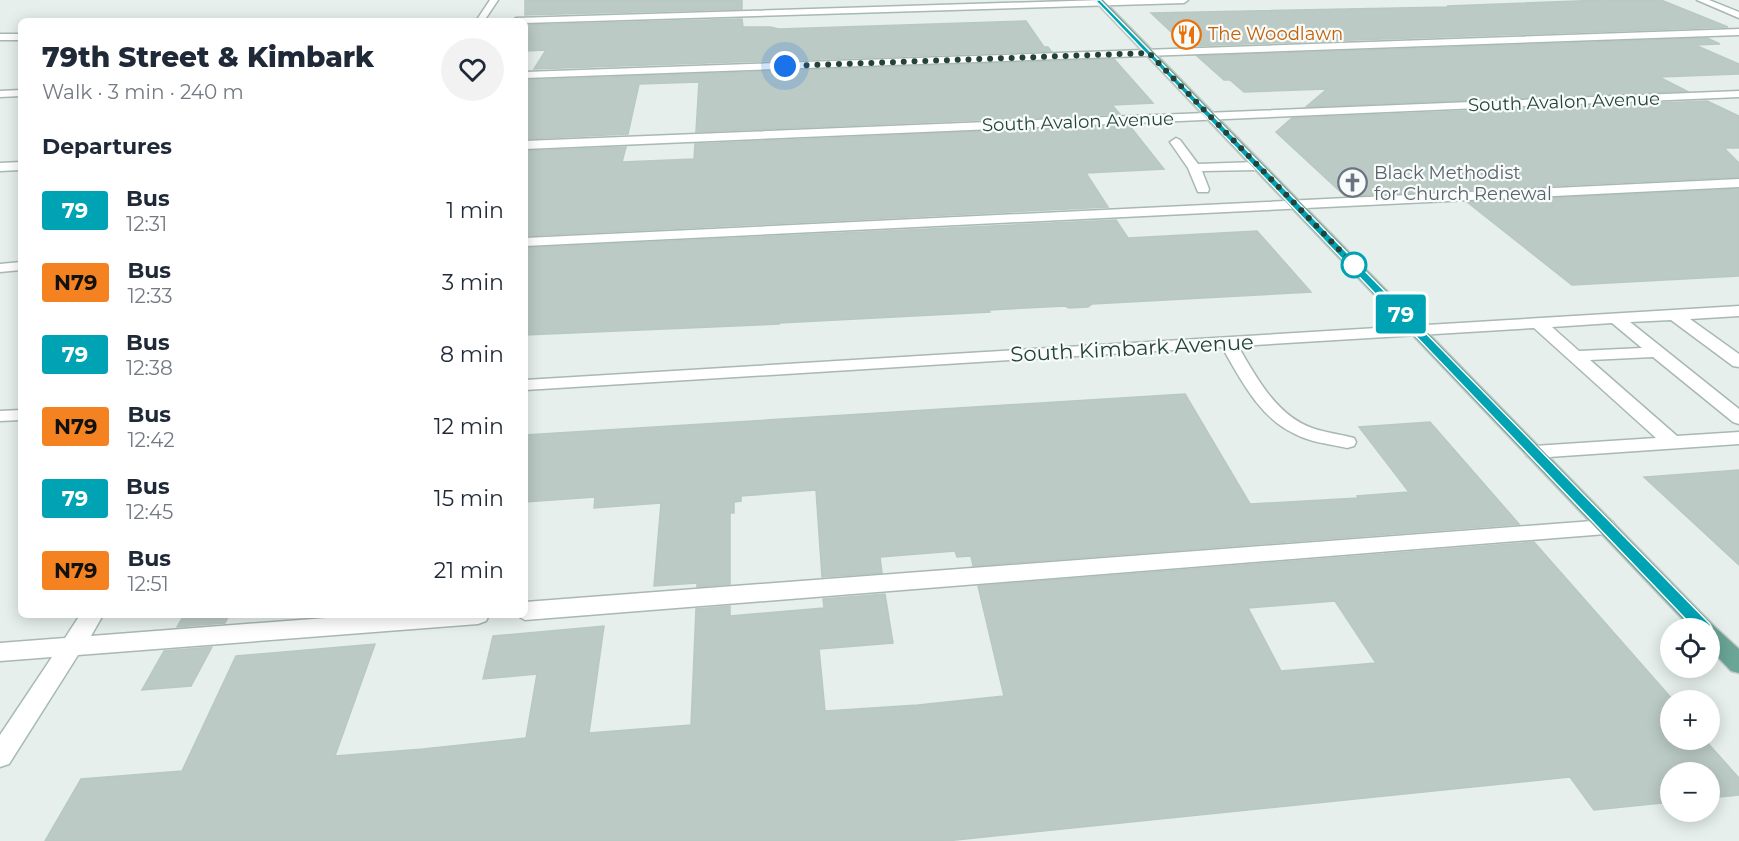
<!DOCTYPE html>
<meta charset="utf-8">
<style>
:root{--surface:#fff;--page:#f2f2f3;--text:#1f2937;--muted:#747a83}
body{margin:0;font-family:Montserrat,sans-serif;background:var(--page);color:var(--text);height:100vh;display:flex;flex-direction:column;font-size:22px;white-space:nowrap}
*{box-sizing:border-box;margin:0}
p{font-size:20px;color:var(--muted)}
.icon{flex:none;width:33px;height:33px;fill:none;stroke:currentColor;stroke-width:2;stroke-linecap:round;stroke-linejoin:round}
.map{position:relative;flex:1;overflow:hidden}
.panel{position:absolute;left:18px;top:18px;width:510px;height:600px;display:flex;flex-direction:column;background:var(--surface);border-radius:9px;box-shadow:0 3px 15px #0003}
.panel>*{flex:none}
.badge{padding:0 12px;border-radius:4px;font-size:21px;line-height:39px}
.buttons{position:absolute;left:1660px;top:618px;display:grid;gap:12px}
.buttons a{display:grid;place-items:center;width:60px;height:60px;border-radius:50%;background:var(--surface);box-shadow:0 3px 15px #0003;font-size:30px}
.you{position:absolute;width:30px;height:30px;margin:-15px;border:4px solid #fff;border-radius:50%;background:#1a73e8;box-shadow:0 0 0 9px #1a73e833}
.map>.badge{position:absolute;translate:-50% -50%;box-shadow:0 0 0 3px #fff}
h2{padding:0 24px;font-size:22px;line-height:54px}
.round{display:grid;place-items:center;flex:none;width:63px;height:63px;border-radius:32px;background:var(--page)}
.headline{display:flex;align-items:center;justify-content:space-between;height:102px;padding:0 24px}
h1{font-size:28px;font-weight:800;line-height:45px}
ul{padding:0;list-style:none}
li{display:flex;align-items:center;gap:18px;height:72px;padding:0 24px}
li div{flex:1}
li b{display:block;font-size:22px}
li em{font-style:normal}
li .badge{min-width:66px;font-weight:700;text-align:center}
.map>svg:first-child{display:block}
.building{fill:#bbcac4;stroke:#b8c9c2;stroke-width:1.5;fill-rule:evenodd}
.lines{fill:none;stroke-linecap:round;stroke-linejoin:round}
.minor-casing{stroke:#a8b8b2;stroke-width:3}
.major-casing{stroke:#c2cac8;stroke-width:3}
.minor{fill:#fff;fill-rule:evenodd}
.major{fill:#6aa596;fill-rule:evenodd}
.line{fill:#00a3b4;stroke:#fff;stroke-width:1.5}
.walk{stroke:#24423a;stroke-width:6;stroke-dasharray:0 10.8}
.stop-dot{fill:#fff;stroke:#00a3b4;stroke-width:3}
.labels{text-anchor:middle;dominant-baseline:central;stroke-width:4.5;stroke-linejoin:round;paint-order:stroke}
.far-food-label{font-size:18px;fill:#c56008;stroke:#f7fbf9;text-anchor:start}
.far-street-label{font-size:18px;fill:#24423a;stroke:#f7fbf9}
.far-worship-label{font-size:18px;fill:#5b616d;stroke:#f7fbf9;text-anchor:start}
.street-label{font-size:21px;fill:#24423a;stroke:#f7fbf9}
</style>
<div class="map">
<svg width="1739" height="841" viewBox="0 0 1739 841">
<rect width="100%" height="100%" fill="#e6efeb"/>
<path class="building" d="M525 0H742V9L525 15Z
M1603 0H1661L1728 27 1186 46 1151 13 1449 7 1447 6Z
M742 19 743 27H770L779 29 1026 21 1044 47H1048L1051 51 534 69 546 50 525 51V25Z
M1707 38 1720 44 1695 45 1739 64V74L1659 77 1687 91 1306 107 1327 89 1244 92 1230 80H1224L1197 56Z
M1114 59 1153 103 1112 105 1120 114 696 132 699 82 639 84 628 134 525 139V85L528 80Z
M1707 101 1739 116V148H1724L1739 163V177L1345 196 1276 132 1292 118Z
M1129 125 1164 169 1086 173 1108 207 525 236V151L626 147 622 162 694 159 695 144Z
M1739 189V276L1572 285 1467 202Z
M1116 220 1128 238 1257 231 1311 292 1092 304 1088 307 1069 308 1065 306 989 310 990 312 779 323V324L525 335V248Z
M1185 394 1250 504 1358 498 1357 496 1409 492 1359 427 1430 422 1519 524 973 566 971 556 957 557 955 551 880 557 882 573 822 577 816 490 741 496V501L734 502V513H730V584L697 587V583L654 586 661 503 594 508 595 497 525 502V435Z
M1739 470V565L1644 477Z
M1534 542 1673 700H1671V740H1705L1739 778V795L1710 798V772H1671V802L1594 810 1570 777 946 841H45L81 779 182 771 236 656 375 644 335 756 423 749 526 738 537 674 483 679 493 636 604 626 589 733 691 725 696 609 730 606V616L824 608 823 599 885 594 893 643 819 649 825 711 918 705 1004 696 978 586ZM1335 601 1376 663 1281 671 1248 608Z
M184 615H229L225 623 177 627Z
M212 647 191 686 142 690 164 651Z"/>
<g class="lines">
<defs>
<path id="minor" d="M490 0H498L484 21H476Z
M1103 0H1188L1184 3 525 23V21H512L516 18Z
M1697 0H1709L1739 12V18Z
M1739 29V35L525 78V72Z
M0 34H21V40H0Z
M21 90V96L0 97V91Z
M1739 91V97L525 149V141Z
M1176 138 1180 140 1198 164 1257 162 1263 166 1257 170 1202 171 1209 189 1208 192H1198L1188 168 1170 142Z
M21 162V170L0 171V163Z
M1739 179V187L525 246V238Z
M21 262V270L0 272V264Z
M1739 306V316L1690 319 1739 354V367L1733 366 1671 320 1630 322 1739 409V424L1733 422 1653 357 1590 360 1677 436 1739 432V444L1534 458 1527 456 1525 452 1527 448 1534 446 1656 438 1534 328 1238 346C1256 377 1276 415 1312 428 1326 433 1340 434 1354 438L1356 442 1354 446 1347 448C1329 444 1309 442 1293 433 1259 417 1240 378 1222 347L525 390V380ZM1612 323 1642 348 1579 351 1552 327Z
M21 410V420L0 421V411Z
M1606 520 1613 522 1616 527 1613 532 1606 534 525 620 516 615H525V602Z
M80 615H103L91 636 365 615H489L486 621 478 624 78 655 9 764 0 767V735L52 657 0 661V643L65 638Z"/>
<path id="major" d="M1094 0H1103L1715 627 1739 649V673L1731 671 1710 649V628H1691Z"/>
</defs>
<use href="#minor" class="minor-casing"/>
<use href="#major" class="major-casing"/>
<use href="#minor" class="minor"/>
<use href="#major" class="major"/>
</g>
<path class="line" d="M1095 0H1100L1710 624 1712 628 1710 633H1699Z"/>
<g class="lines">
<path class="walk" d="M785 66 1149 53 1359 270 1354 265"/>
</g>
<defs>
<symbol id="restaurant-ring" viewBox="-11 -11 22 22"><circle r="9.5" fill="#f7fbf9" stroke="#e8710a" stroke-width="1.5"/><path d="M-5-6h1v4h1v-4h1v4h1v-4h1v5L-1.5 .5V6h-2V.5L-5-1ZM5-6V6H3V1.5H1.5Q1.5-4 5-6Z" fill="#e8710a"/></symbol>
<symbol id="church-ring" viewBox="-11 -11 22 22"><circle r="9.5" fill="#f7fbf9" stroke="#6b7280" stroke-width="1.5"/><path d="M-1.2-6h2.4v3.5h3.3v2.4h-3.3V6h-2.4V-.1h-3.3v-2.4h3.3Z" fill="#6b7280"/></symbol>
</defs>
<g fill-rule="evenodd">
<use href="#restaurant-ring" x="1170" y="18" width="33" height="33"/>
<use href="#church-ring" x="1336" y="166" width="33" height="33"/>
</g>
<circle class="stop-dot" cx="1354" cy="265" r="12"/>
<g class="labels">
<g class="far-food-label">
<text x="1208" y="34">The Woodlawn</text>
</g>
<g class="far-street-label">
<text transform="translate(1564 102) rotate(-2)">South Avalon Avenue</text>
<text transform="translate(1078 122) rotate(-2)">South Avalon Avenue</text>
</g>
<g class="far-worship-label">
<text x="1374" y="173">Black Methodist<tspan x="1374" dy="21">for Church Renewal</tspan></text>
</g>
<g class="street-label">
<text transform="translate(1132 348) rotate(-3)">South Kimbark Avenue</text>
</g>
</g>
</svg>
<div class="buttons">
<a><svg class="icon" aria-label="locate" viewBox="0 0 24 24"><circle cx="12" cy="12" r="6"/><path d="M12 2v4M12 18v4M2 12h4M18 12h4"/></svg></a>
<a>+</a>
<a>−</a>
</div>
<div class="you" style="left:785px;top:66px"></div>
<b class="badge" style="left:1401px;top:314px;background:#00a3b4;color:#fff">79</b>
<section class="panel">
<div class="headline"><div><h1>79th Street &amp; Kimbark</h1><p>Walk · 3 min · 240 m</p></div><a class="round"><svg class="icon" aria-label="heart" viewBox="0 0 24 24"><path d="M12 20l-8-8c-3-5 5-10 8-4 3-6 11-1 8 4z"/></svg></a></div>
<h2>Departures</h2>
<ul>
<li><span class="badge" style="background:#00a3b4;color:#fff">79</span><div><b>Bus</b><p>12:31</p></div><em>1 min</em></li>
<li><span class="badge" style="background:#f58220;color:#111">N79</span><div><b>Bus</b><p>12:33</p></div><em>3 min</em></li>
<li><span class="badge" style="background:#00a3b4;color:#fff">79</span><div><b>Bus</b><p>12:38</p></div><em>8 min</em></li>
<li><span class="badge" style="background:#f58220;color:#111">N79</span><div><b>Bus</b><p>12:42</p></div><em>12 min</em></li>
<li><span class="badge" style="background:#00a3b4;color:#fff">79</span><div><b>Bus</b><p>12:45</p></div><em>15 min</em></li>
<li><span class="badge" style="background:#f58220;color:#111">N79</span><div><b>Bus</b><p>12:51</p></div><em>21 min</em></li>
</ul>
</section>
</div>
